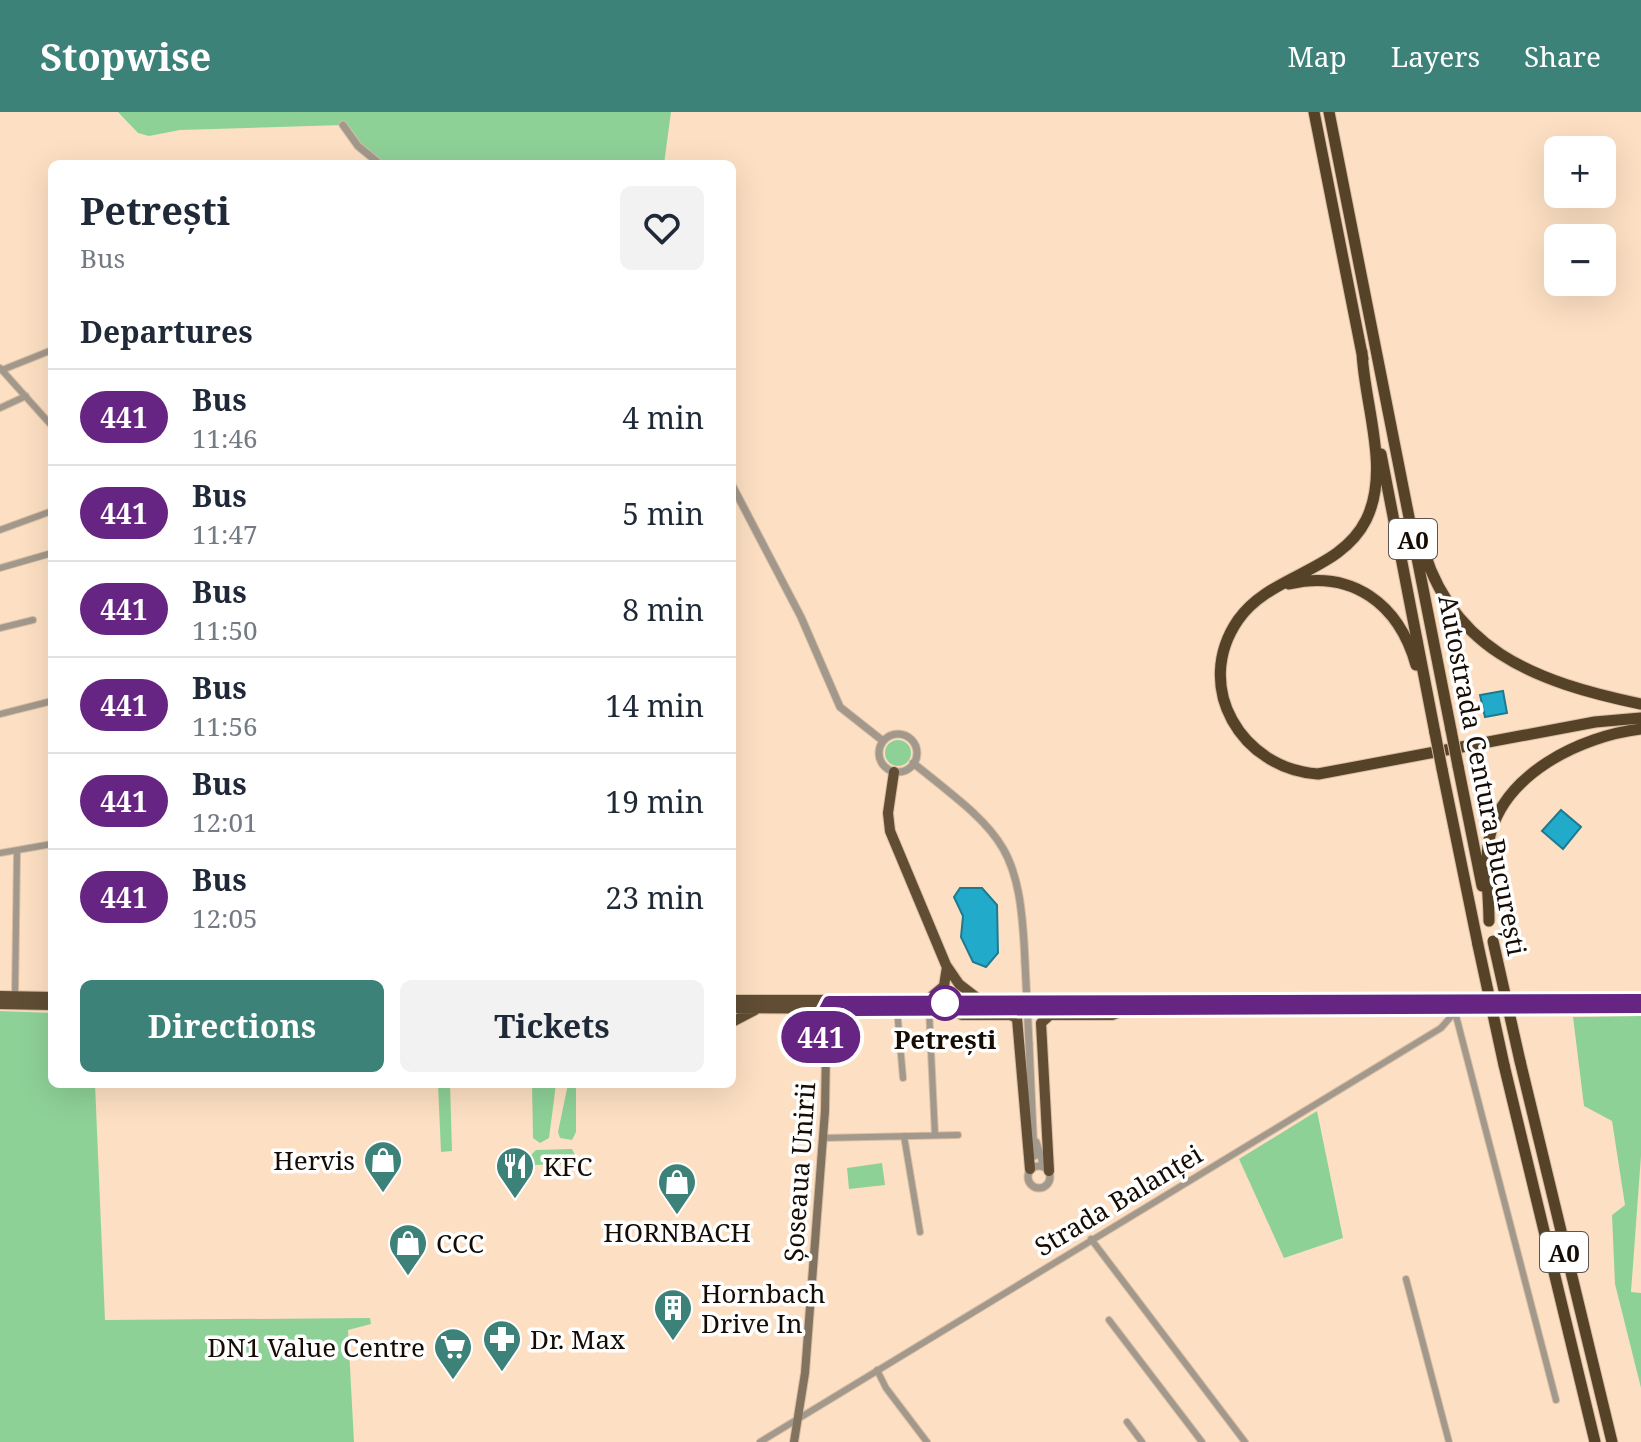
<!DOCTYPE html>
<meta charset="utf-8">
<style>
:root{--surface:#fff;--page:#f2f2f3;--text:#1f2937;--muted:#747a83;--line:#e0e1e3;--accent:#3d8278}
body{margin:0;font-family:"Noto Serif",serif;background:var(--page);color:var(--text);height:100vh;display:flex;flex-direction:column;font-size:30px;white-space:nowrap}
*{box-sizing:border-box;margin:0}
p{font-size:26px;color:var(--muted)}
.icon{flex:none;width:44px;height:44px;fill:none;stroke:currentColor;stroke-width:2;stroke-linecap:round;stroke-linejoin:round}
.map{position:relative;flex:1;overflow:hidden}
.side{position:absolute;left:48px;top:48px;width:688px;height:928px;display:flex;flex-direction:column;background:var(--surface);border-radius:12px;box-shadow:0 8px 32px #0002}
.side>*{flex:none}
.badge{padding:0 16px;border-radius:26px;font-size:28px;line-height:52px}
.tools{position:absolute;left:1544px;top:24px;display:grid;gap:16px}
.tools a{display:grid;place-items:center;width:72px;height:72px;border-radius:12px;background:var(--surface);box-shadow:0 8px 32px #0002;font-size:40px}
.map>.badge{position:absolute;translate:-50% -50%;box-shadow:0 0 0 4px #fff}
h2{padding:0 32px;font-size:30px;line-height:72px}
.round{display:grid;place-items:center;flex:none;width:84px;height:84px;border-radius:12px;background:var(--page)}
.overview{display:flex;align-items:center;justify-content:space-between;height:136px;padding:0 32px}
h1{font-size:38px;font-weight:700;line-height:60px}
.primary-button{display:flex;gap:16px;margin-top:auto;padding:16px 32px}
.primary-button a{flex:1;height:92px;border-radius:12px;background:var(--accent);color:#fff;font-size:32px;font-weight:700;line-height:92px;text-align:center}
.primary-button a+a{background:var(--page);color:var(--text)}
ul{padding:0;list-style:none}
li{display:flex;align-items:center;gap:24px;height:96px;padding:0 32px;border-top:2px solid var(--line)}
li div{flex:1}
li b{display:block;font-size:30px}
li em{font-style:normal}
li .badge{min-width:88px;font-weight:700;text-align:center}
header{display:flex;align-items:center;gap:48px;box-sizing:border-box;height:112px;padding:0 40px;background:var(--accent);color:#fff}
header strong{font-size:38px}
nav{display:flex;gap:44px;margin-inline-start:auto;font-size:28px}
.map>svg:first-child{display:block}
.green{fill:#8ed197}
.water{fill:#22aacb;stroke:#1e7b8f;stroke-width:2}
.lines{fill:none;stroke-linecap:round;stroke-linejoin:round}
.minor-casing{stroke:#d8bea4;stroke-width:8}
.tertiary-casing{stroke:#d8bea4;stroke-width:9}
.secondary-casing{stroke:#d8bea4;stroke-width:10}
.trunk-casing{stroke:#d8bea4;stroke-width:12}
.motorway-casing{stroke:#d8bea4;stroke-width:13}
.minor{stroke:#a2988b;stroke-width:6}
.tertiary{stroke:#a2988b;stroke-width:7}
.secondary{stroke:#827360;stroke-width:8}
.trunk{stroke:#604d34;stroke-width:10}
.motorway{stroke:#564227;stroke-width:11}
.tertiary-bridge-casing{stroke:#d8bea4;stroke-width:9;stroke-linecap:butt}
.motorway-bridge-casing{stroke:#d8bea4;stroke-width:13;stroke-linecap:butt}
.tertiary-bridge{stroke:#a2988b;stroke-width:7}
.motorway-bridge{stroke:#564227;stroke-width:11}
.line-casing{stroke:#fff;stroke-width:18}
.line{stroke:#662483;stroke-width:12}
.stop-dot{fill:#fff;stroke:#662483;stroke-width:4}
.labels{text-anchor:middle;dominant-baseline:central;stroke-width:7;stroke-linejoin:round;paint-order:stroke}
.shield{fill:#fff;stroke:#5c554f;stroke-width:2}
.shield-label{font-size:24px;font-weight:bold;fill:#160c04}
.street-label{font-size:26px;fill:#160c04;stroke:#fff}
.stop-label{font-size:26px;font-weight:bold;fill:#160c04;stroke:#fff}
.poi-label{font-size:26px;fill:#160c04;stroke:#fff;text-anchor:start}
</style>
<header>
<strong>Stopwise</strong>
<nav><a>Map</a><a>Layers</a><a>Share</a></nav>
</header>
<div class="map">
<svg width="1641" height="1330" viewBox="0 0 1641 1330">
<rect width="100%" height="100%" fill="#fde0c3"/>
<path class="green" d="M118 0H671L664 52H373L353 33 343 13 180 18 149 24 138 21Z
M885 641a13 13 0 1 1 26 0a13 13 0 1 1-26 0Z
M0 899 52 901V972H95L105 1208 370 1206 371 1212 348 1218 354 1330H0Z
M1641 904V1044L1631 1180 1641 1181V1276L1615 1172 1612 1103 1625 1093 1612 1009 1584 994 1573 905Z
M438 972H450L452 1039 441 1040Z
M532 972H556L549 1026 540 1031 533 1026Z
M568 972H576V1020L572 1028 560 1026 558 1020Z
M1317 999 1343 1126 1284 1146 1239 1047Z
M572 1037 577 1047 571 1052 533 1053 528 1046 536 1038Z
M882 1051 885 1073 849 1077 847 1056Z"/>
<path class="water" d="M1503 579 1507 601 1485 605 1480 583Z
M1561 698 1581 715 1563 737 1542 719Z
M960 776H982L997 793 998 841 986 855 973 850 961 825 963 804 954 785Z"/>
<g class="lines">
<defs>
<path id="minor" d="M0 256 52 314
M2 258 52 238
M0 296 26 284
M0 418 52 399
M0 456 52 441
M0 516 33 508
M0 602 52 589
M0 741 52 732
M15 884 17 739
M897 897 903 966
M929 897 935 1023
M1455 900 1556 1288
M904 1024 920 1120
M823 1026 958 1023
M1091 1127 1245 1330
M1406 1167 1449 1330
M1109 1208 1202 1330
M877 1258 886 1276 927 1330
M1127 1310 1142 1330
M760 1330 1441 916 1455 900"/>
<path id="tertiary" d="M343 13 358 34 380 52
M732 373 801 505 840 595 883 629
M879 641a19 19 0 1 1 38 0a19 19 0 1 1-38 0Z
M913 651C1003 723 1020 731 1025 850
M1029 931 1034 1044
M1036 1030 1044 1054
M1028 1065a11 11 0 1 1 22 0a11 11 0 1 1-22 0Z"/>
<path id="secondary" d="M826 936 834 912 830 892
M794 1330 805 1261 825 999 826 936 819 906"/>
<path id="trunk" d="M894 660 888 701 890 719 946 853 959 872 981 889
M0 884 52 885
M732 888H1641
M925 890 944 874 947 855
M0 892 52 893
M1595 895H1641
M732 896 891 897
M1331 896 1499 895
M949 897 962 903H1010L1017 906 1030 1057
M805 898 818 911
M732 910 755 898
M834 912 851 898
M1049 1059 1041 911 1050 903H1112L1131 896"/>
<path id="motorway" d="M1314 0 1363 247
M1329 0 1451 618
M1362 240C1364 292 1391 358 1366 408 1340 460 1270 462 1238 508 1192 575 1242 657 1318 662L1595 610 1641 606
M1381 342 1435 621
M1419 420C1445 538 1536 570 1641 592
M1289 472C1352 457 1399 492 1416 553
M1458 654 1482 774
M1442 657 1478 833
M1489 809C1489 782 1484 754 1489 728 1502 662 1581 624 1641 617
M1520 949 1612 1330
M1504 953 1595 1330"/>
</defs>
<use href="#minor" class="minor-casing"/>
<use href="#tertiary" class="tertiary-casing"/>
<use href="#secondary" class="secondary-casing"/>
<use href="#trunk" class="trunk-casing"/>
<use href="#motorway" class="motorway-casing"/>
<use href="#minor" class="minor"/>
<use href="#tertiary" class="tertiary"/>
<use href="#secondary" class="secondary"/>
<use href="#trunk" class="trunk"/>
<use href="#motorway" class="motorway"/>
<defs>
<path id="tertiary-bridge" d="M1025 850 1029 931"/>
<path id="motorway-bridge" d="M1451 618 1458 654
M1435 621 1442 657
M1493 829 1520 949
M1478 833 1504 953"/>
</defs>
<use href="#tertiary-bridge" class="tertiary-bridge-casing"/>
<use href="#motorway-bridge" class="motorway-bridge-casing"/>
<use href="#tertiary-bridge" class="tertiary-bridge"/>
<use href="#motorway-bridge" class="motorway-bridge"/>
</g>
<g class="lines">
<defs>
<path id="line" d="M1641 888 829 890 818 911 826 936 834 912 852 898 1641 895"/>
</defs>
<use href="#line" class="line-casing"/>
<use href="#line" class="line"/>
</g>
<defs>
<symbol id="shop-pin" viewBox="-11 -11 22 30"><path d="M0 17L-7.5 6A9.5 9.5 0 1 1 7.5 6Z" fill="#3d8278" stroke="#fff"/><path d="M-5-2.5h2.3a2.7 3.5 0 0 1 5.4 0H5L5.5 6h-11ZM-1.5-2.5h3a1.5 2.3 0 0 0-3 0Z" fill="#fff"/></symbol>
<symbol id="restaurant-pin" viewBox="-11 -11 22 30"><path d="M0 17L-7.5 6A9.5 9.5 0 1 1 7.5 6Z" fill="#3d8278" stroke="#fff"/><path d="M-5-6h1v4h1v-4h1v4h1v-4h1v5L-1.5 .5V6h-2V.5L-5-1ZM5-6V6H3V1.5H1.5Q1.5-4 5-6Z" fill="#fff"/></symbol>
<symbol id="building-pin" viewBox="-11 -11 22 30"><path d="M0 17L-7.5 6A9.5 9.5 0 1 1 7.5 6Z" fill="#3d8278" stroke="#fff"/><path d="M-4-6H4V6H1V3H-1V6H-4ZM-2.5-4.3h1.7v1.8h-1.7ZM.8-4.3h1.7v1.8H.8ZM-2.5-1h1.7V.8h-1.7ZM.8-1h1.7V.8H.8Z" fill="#fff"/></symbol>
<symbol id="pharmacy-pin" viewBox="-11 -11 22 30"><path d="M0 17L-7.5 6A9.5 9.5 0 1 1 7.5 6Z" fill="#3d8278" stroke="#fff"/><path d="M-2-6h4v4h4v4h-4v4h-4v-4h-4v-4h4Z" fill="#fff"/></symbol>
<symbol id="supermarket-pin" viewBox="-11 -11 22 30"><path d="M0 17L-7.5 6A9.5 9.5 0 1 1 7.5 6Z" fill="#3d8278" stroke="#fff"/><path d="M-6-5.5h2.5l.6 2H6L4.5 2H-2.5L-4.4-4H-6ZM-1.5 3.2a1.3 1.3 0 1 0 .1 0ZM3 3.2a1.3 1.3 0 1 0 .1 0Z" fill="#fff"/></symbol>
</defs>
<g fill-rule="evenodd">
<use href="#shop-pin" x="361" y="1026" width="44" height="60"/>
<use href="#restaurant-pin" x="493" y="1032" width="44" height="60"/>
<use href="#shop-pin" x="655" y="1048" width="44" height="60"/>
<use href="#shop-pin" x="386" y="1109" width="44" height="60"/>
<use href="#building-pin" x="651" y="1174" width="44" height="60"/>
<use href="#pharmacy-pin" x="480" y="1205" width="44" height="60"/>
<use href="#supermarket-pin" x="431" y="1213" width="44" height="60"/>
</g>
<circle class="stop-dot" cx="945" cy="891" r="16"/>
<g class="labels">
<g class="shield">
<rect x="1389" y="407" width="48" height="40" rx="6"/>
<rect x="1540" y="1120" width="48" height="40" rx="6"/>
</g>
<g class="shield-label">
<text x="1413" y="427">A0</text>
<text x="1564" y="1140">A0</text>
</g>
<g class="street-label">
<text transform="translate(1483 663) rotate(79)">Autostrada Centura București</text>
<text transform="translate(799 1060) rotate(-86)">Șoseaua Unirii</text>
<text transform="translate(1118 1088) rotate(-31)">Strada Balanței</text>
</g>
<g class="stop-label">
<text x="945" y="927">Petrești</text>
</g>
<g class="poi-label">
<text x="355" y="1048" text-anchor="end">Hervis</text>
<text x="543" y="1054">KFC</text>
<text x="677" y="1120" text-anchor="middle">HORNBACH</text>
<text x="436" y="1131">CCC</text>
<text x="701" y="1181">Hornbach<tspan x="701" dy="30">Drive In</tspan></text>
<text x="530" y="1227">Dr. Max</text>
<text x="425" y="1235" text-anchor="end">DN1 Value Centre</text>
</g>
</g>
</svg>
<div class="tools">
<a>+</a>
<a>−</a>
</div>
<b class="badge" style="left:821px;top:925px;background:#662483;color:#fff">441</b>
<section class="side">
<div class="overview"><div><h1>Petrești</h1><p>Bus</p></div><a class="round"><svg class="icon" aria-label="heart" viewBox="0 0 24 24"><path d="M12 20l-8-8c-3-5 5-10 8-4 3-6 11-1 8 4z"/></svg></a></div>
<h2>Departures</h2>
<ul>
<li><span class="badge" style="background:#662483;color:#fff">441</span><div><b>Bus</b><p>11:46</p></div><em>4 min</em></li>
<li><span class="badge" style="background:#662483;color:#fff">441</span><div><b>Bus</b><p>11:47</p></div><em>5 min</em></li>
<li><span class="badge" style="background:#662483;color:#fff">441</span><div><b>Bus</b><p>11:50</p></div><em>8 min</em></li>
<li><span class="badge" style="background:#662483;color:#fff">441</span><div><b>Bus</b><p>11:56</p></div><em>14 min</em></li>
<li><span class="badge" style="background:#662483;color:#fff">441</span><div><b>Bus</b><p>12:01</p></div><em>19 min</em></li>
<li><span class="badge" style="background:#662483;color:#fff">441</span><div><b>Bus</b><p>12:05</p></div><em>23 min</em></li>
</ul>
<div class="primary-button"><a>Directions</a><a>Tickets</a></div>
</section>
</div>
